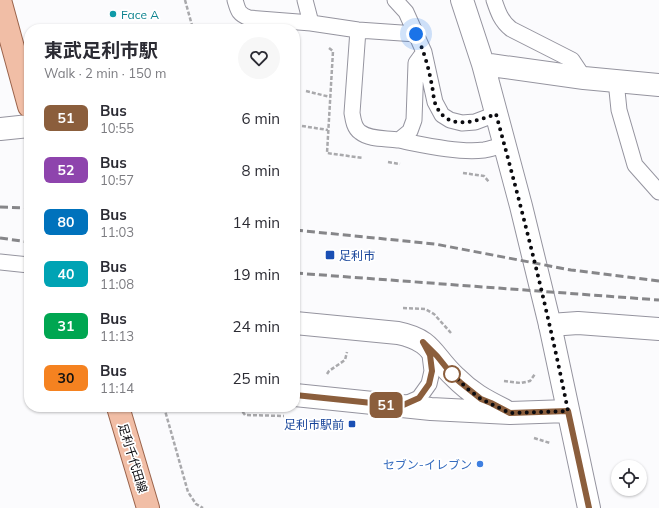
<!DOCTYPE html>
<meta charset="utf-8">
<style>
:root{--surface:#fff;--page:#f7f7f7;--text:#2b2b33;--muted:#7c7c81}
body{margin:0;font-family:Mulish,"Noto Sans JP",sans-serif;background:var(--page);color:var(--text);height:100vh;display:flex;flex-direction:column;font-size:15px;white-space:nowrap}
*{box-sizing:border-box;margin:0}
p{font-size:13px;color:var(--muted)}
.icon{flex:none;width:22px;height:22px;fill:none;stroke:currentColor;stroke-width:2;stroke-linecap:round;stroke-linejoin:round}
.map{position:relative;flex:1;overflow:hidden}
.drawer{position:absolute;left:24px;top:24px;width:276px;height:388px;display:flex;flex-direction:column;background:var(--surface);border-radius:16px;box-shadow:0 1px 3px #0004}
.drawer>*{flex:none}
.badge{padding:0 8px;border-radius:6px;font-size:14px;line-height:26px}
.controls{position:absolute;left:611px;top:460px;display:grid;gap:8px}
.controls a{display:grid;place-items:center;width:36px;height:36px;border-radius:50%;background:var(--surface);box-shadow:0 1px 3px #0004;font-size:20px}
.you{position:absolute;width:20px;height:20px;margin:-10px;border:3px solid #fff;border-radius:50%;background:#1a73e8;box-shadow:0 0 0 6px #1a73e833}
.map>.badge{position:absolute;translate:-50% -50%;box-shadow:0 0 0 2px #fff}
.round{display:grid;place-items:center;flex:none;width:42px;height:42px;border-radius:21px;background:var(--page)}
.headline{display:flex;align-items:center;justify-content:space-between;height:68px;padding:0 20px}
h1{font-size:19px;font-weight:700;line-height:30px}
ul{padding:0;list-style:none}
li{display:flex;align-items:center;gap:12px;height:52px;padding:0 20px}
li div{flex:1}
li b{display:block;font-size:15px}
li em{font-style:normal}
li .badge{min-width:44px;font-weight:700;text-align:center}
.map>svg:first-child{display:block}
.lines{fill:none;stroke-linecap:round;stroke-linejoin:round}
.service-casing{stroke:#95949f;stroke-width:17}
.minor-casing{stroke:#95949f;stroke-width:24}
.tertiary-casing{stroke:#95949f;stroke-width:24}
.primary-casing{stroke:#9a634b;stroke-width:24}
.path{stroke:#a9a9ac;stroke-width:2.5;stroke-dasharray:4 2;stroke-linecap:butt}
.service{stroke:#fff;stroke-width:15}
.minor{stroke:#fff;stroke-width:22}
.tertiary{stroke:#fff;stroke-width:22}
.primary{stroke:#f1bea6;stroke-width:22}
.rail{stroke:#868689;stroke-width:3;stroke-dasharray:8 4;stroke-linecap:butt}
.line-casing{stroke:#fff;stroke-width:9}
.line{stroke:#8b5e3c;stroke-width:6}
.walk{stroke:#0b0b0f;stroke-width:4;stroke-dasharray:0 7.2}
.culture-dot{fill:#0f9aa8;stroke:#fff;stroke-width:1.5}
.transit-dot{fill:#1a4fb4;stroke:#fff;stroke-width:1.5}
.stop-dot{fill:#fff;stroke:#8b5e3c;stroke-width:2}
.shop-dot{fill:#3f7fe0;stroke:#fff;stroke-width:1.5}
.labels{text-anchor:middle;dominant-baseline:central;stroke-width:3.5;stroke-linejoin:round;paint-order:stroke}
.culture-label{font-size:12px;fill:#0d838f;stroke:#fff;text-anchor:start}
.transit-label{font-size:12px;fill:#164399;stroke:#fff;text-anchor:start}
.street-label{font-size:12px;fill:#0b0b0f;stroke:#fff}
.shop-label{font-size:12px;fill:#366cbe;stroke:#fff;text-anchor:end}
</style>
<div class="map">
<svg width="659" height="508" viewBox="0 0 659 508">
<rect width="100%" height="100%" fill="#fbfbfd"/>
<g class="lines">
<defs>
<path id="service" d="M235 0C238 10 238 14 249 18L311 23 358 30 416 34
M305 0 311 23
M395 0 406 12 424 52 435 102 442 115 450 120 462 123 475 122 496 114
M494 0C498 12 501 21 511 29L572 60 584 78
M358 30 352 113C353 119 354 128 360 132 370 140 386 138 398 140 424 145 458 153 484 150 491 149 498 146 505 145
M616 81 619 110 635 165 659 192
M399 140 410 131 414 120 416 63 424 52
M0 262 29 265
M401 406 419 398 429 384 432 371 430 355 427 350"/>
<path id="minor" d="M0 129 29 126
M550 325 578 323 659 329"/>
<path id="tertiary" d="M462 0 483 64 521 206 550 325 589 508
M483 64 584 78 659 85
M295 323 398 333C433 340 432 356 455 377 471 393 484 400 504 410
M295 395 431 409 510 413 568 411"/>
<path id="primary" d="M0 0 29 106
M118 407 148 508"/>
</defs>
<use href="#service" class="service-casing"/>
<use href="#minor" class="minor-casing"/>
<use href="#tertiary" class="tertiary-casing"/>
<use href="#primary" class="primary-casing"/>
<path class="path" d="M185 0 193 29
M329 48 333 51 327 153 363 158
M306 91 330 97
M302 126 328 130
M388 162 400 164
M463 173 484 176 489 182
M403 308 425 309 434 314 451 333
M327 374 329 371 345 360 347 352
M504 381 521 383 530 381 535 374
M164 407 188 492 196 504 203 508
M239 407 245 415 284 416
M534 438 550 443"/>
<use href="#service" class="service"/>
<use href="#minor" class="minor"/>
<use href="#tertiary" class="tertiary"/>
<use href="#primary" class="primary"/>
<path class="rail" d="M0 207 29 208
M295 230 435 244 571 270 659 281
M0 238 29 242
M295 273 659 300"/>
</g>
<g class="lines">
<defs>
<path id="line" d="M295 395 401 406 419 398 429 384 432 371 430 355 423 342 437 356 453 376 461 383 481 399 491 403 510 413 568 411 589 508"/>
</defs>
<use href="#line" class="line-casing"/>
<use href="#line" class="line"/>
<path class="walk" d="M416 34C423 49 428 65 431 81 433 88 433 96 435 103 446 132 474 122 496 114 523 213 548 311 568 411L510 413 481 399 469 390 452 374"/>
</g>
<circle class="culture-dot" cx="113" cy="14" r="4"/>
<g class="transit-dot">
<rect x="325" y="250" width="10" height="10" rx="2"/>
<rect x="348" y="420" width="8" height="8" rx="2"/>
</g>
<circle class="stop-dot" cx="452" cy="374" r="8"/>
<circle class="shop-dot" cx="480" cy="464" r="4"/>
<g class="labels">
<g class="culture-label">
<text x="121" y="14">Face A</text>
</g>
<g class="transit-label">
<text x="339" y="255">足利市</text>
<text x="344" y="424" text-anchor="end">足利市駅前</text>
</g>
<g class="street-label">
<text transform="translate(133 458) rotate(73)">足利千代田線</text>
</g>
<g class="shop-label">
<text x="472" y="464">セブン-イレブン</text>
</g>
</g>
</svg>
<div class="controls">
<a><svg class="icon" aria-label="locate" viewBox="0 0 24 24"><circle cx="12" cy="12" r="6"/><path d="M12 2v4M12 18v4M2 12h4M18 12h4"/></svg></a>
</div>
<div class="you" style="left:416px;top:34px"></div>
<b class="badge" style="left:386px;top:405px;background:#8b5e3c;color:#fff">51</b>
<section class="drawer">
<div class="headline"><div><h1>東武足利市駅</h1><p>Walk · 2 min · 150 m</p></div><a class="round"><svg class="icon" aria-label="heart" viewBox="0 0 24 24"><path d="M12 20l-8-8c-3-5 5-10 8-4 3-6 11-1 8 4z"/></svg></a></div>
<ul>
<li><span class="badge" style="background:#8b5e3c;color:#fff">51</span><div><b>Bus</b><p>10:55</p></div><em>6 min</em></li>
<li><span class="badge" style="background:#8e44ad;color:#fff">52</span><div><b>Bus</b><p>10:57</p></div><em>8 min</em></li>
<li><span class="badge" style="background:#0072bc;color:#fff">80</span><div><b>Bus</b><p>11:03</p></div><em>14 min</em></li>
<li><span class="badge" style="background:#00a3b4;color:#fff">40</span><div><b>Bus</b><p>11:08</p></div><em>19 min</em></li>
<li><span class="badge" style="background:#00a651;color:#fff">31</span><div><b>Bus</b><p>11:13</p></div><em>24 min</em></li>
<li><span class="badge" style="background:#f58220;color:#111">30</span><div><b>Bus</b><p>11:14</p></div><em>25 min</em></li>
</ul>
</section>
</div>
